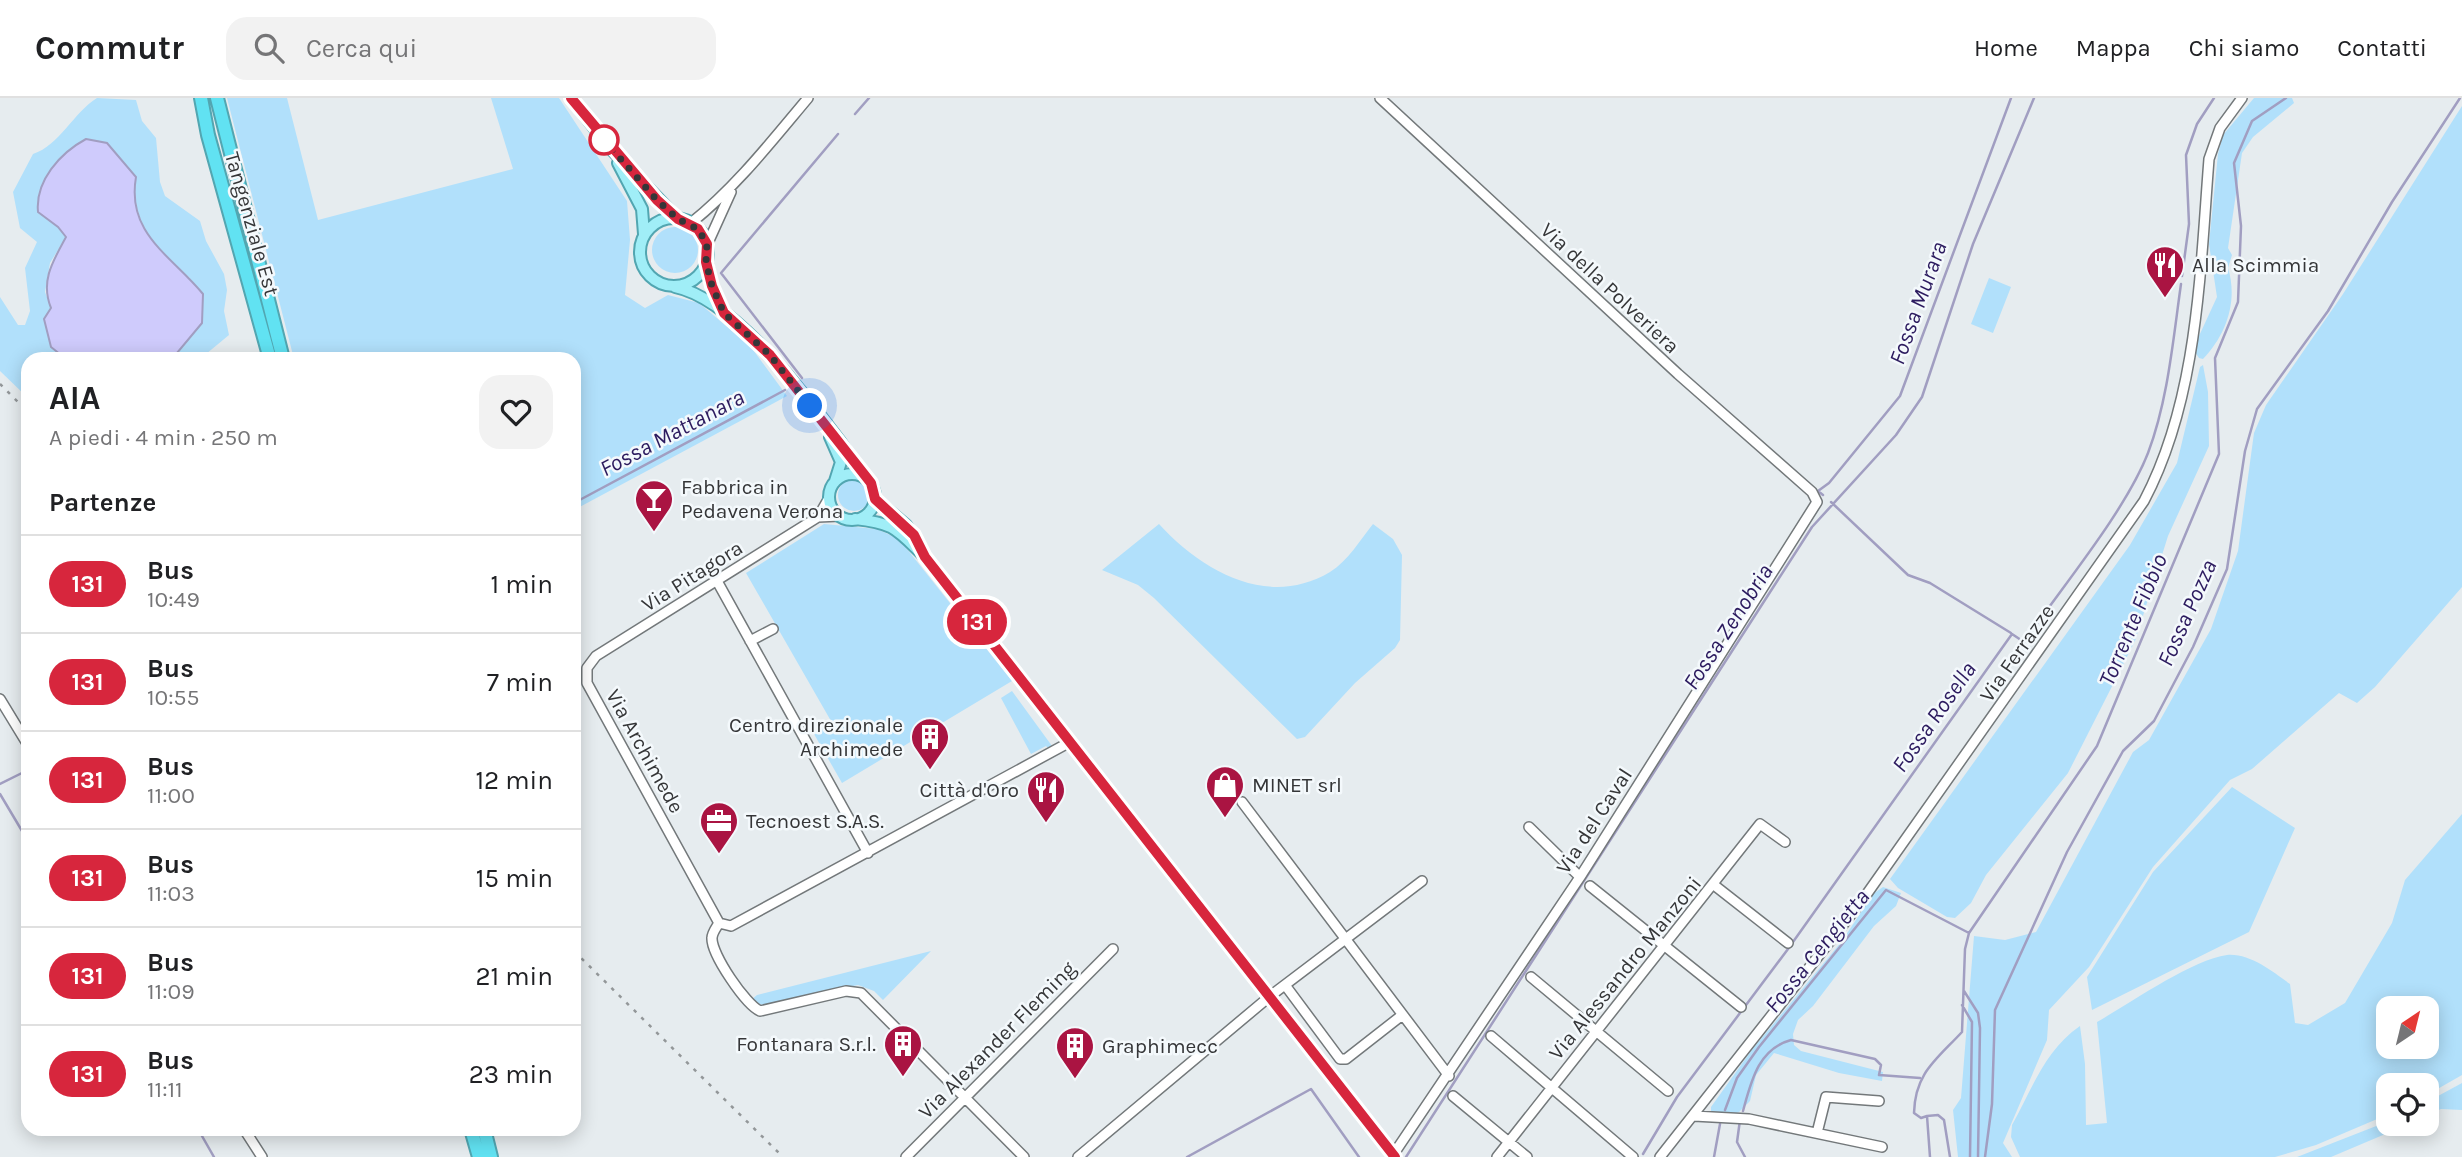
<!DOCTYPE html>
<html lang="it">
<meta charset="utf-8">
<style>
:root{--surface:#fff;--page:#f2f2f2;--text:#202124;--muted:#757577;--line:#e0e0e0}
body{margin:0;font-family:Karla,sans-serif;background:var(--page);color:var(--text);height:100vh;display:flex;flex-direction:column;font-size:26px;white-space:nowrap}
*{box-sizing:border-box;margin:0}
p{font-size:23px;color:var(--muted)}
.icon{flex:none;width:38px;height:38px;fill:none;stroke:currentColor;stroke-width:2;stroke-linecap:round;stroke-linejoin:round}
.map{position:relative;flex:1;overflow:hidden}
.sheet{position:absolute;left:21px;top:254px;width:560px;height:784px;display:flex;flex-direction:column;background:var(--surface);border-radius:21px;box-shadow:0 4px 18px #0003}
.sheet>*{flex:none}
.badge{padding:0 14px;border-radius:23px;font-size:24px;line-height:46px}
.needle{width:46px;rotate:35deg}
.controls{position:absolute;left:2376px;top:898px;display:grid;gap:14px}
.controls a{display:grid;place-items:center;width:63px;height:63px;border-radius:14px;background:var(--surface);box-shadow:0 4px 18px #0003;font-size:35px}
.you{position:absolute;width:35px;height:35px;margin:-18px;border:5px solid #fff;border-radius:50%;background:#1a73e8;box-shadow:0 0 0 10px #1a73e833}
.map>.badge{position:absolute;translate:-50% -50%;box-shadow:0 0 0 4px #fff}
h2{padding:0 28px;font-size:26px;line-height:63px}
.round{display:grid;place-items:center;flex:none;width:74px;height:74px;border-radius:21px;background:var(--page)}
.headline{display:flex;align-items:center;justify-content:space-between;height:119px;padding:0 28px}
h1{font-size:33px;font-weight:700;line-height:52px}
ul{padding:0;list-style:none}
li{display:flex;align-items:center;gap:21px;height:98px;padding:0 28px;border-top:2px solid var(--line)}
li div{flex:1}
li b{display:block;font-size:26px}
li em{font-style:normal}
li .badge{min-width:77px;font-weight:700;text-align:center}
header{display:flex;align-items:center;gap:42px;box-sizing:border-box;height:98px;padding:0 35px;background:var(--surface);border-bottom:2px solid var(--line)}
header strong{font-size:33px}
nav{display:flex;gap:38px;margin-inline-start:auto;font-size:24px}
.search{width:490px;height:63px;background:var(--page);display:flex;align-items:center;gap:18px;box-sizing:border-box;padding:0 24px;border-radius:21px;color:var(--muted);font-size:26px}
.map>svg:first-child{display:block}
.green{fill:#b1e0fb;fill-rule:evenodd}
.water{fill:#cfcbfc;stroke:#a19ec1;stroke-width:2}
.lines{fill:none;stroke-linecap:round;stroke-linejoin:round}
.stream{stroke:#a19ec1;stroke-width:2.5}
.minor-casing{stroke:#73787a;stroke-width:12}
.major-casing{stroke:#52a6b1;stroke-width:14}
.highway-casing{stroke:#52a6b1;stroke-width:16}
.minor{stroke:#fff;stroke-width:9}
.major{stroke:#a0eef7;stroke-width:10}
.highway{stroke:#61e2f2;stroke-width:12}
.rail{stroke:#939799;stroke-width:2.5;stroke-dasharray:3.5 7;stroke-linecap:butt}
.line-casing{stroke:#fff;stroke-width:16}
.line{stroke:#d7263d;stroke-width:10}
.walk{stroke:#353638;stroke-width:7;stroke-dasharray:0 12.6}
.stop-dot{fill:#fff;stroke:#d7263d;stroke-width:3.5}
.labels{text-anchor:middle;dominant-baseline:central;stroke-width:5;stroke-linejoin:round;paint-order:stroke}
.street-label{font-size:21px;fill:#353638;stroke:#f4f9fc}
.poi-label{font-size:21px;fill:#353638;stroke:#f4f9fc;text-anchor:start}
.water-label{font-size:23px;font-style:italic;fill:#2c1b5f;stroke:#f4f9fc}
</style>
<header>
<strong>Commutr</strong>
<div class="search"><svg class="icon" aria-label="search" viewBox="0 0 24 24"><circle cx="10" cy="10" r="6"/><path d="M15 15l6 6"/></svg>Cerca qui</div>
<nav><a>Home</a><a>Mappa</a><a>Chi siamo</a><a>Contatti</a></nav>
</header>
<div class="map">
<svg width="2462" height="1059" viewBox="0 0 2462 1059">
<rect width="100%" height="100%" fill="#e6ecef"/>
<path class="green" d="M97 0 136 2 142 23 156 40 160 84 165 98 200 123 206 143 224 176 227 192 224 213 229 237 200 261H172L184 245 190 180C157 156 129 121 136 79L107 45 49 76 44 84 38 114 58 129 66 139 50 165 45 194 51 210V249L66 261H28V300L0 273V199L18 227H25L30 213 25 170 37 144 20 130 13 94 33 56C60 47 73 15 97 0Z
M227 0H287L318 122 513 71 491 0H559L627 103 630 142 625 197 645 210 668 197 699 205 751 249 787 298 574 412V261H294Z
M2254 0H2292L2294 5 2253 39 2242 55 2228 150 2232 157 2228 170C2238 202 2227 236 2203 261L2199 260 2193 251 2217 199 2209 146 2218 56 2223 37Z
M2462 8V489L2375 589 2357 605 2339 595 2252 671 2230 682 2153 769 2089 869 2049 912 2047 942 2003 1045 2012 1059H1958L1953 1012 1961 1000 1974 838 2005 842 2036 834 2133 654 2149 642 2211 531 2238 453 2254 335 2266 307 2343 196Z
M652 152a23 23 0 1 1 46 0a23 23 0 1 1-46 0Z
M1989 180 2011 189 1993 235 1971 226Z
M2203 267 2208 294 2209 348 2168 438 2135 543 2068 675 1986 777 1971 805 1955 820 1947 819 1898 790 1890 781 2130 447 2177 365 2200 269Z
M838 397a16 16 0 1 1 32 0a16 16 0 1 1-32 0Z
M824 426 877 431 899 441 1012 583 842 685 814 636 831 623 746 475Z
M1159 426C1202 473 1268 511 1330 474 1348 463 1360 442 1373 426L1393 441 1402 457 1400 542 1395 550 1355 585 1305 639 1297 641 1154 500 1138 487 1102 472Z
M1012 593 1052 648 1049 651 1046 648 1031 656 1001 600Z
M2232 689 2295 730 2249 834 2092 912 2087 879 2153 774Z
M2462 716V977L2427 997V987H2389V1016L2316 1047 2275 1059H2020L2011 1039 2012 1027C2032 991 2045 952 2080 928L2085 966 2086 1027 2107 1025 2097 924C2129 906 2191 862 2227 857 2250 855 2273 874 2290 886L2295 925 2308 927 2345 905 2392 825 2405 782ZM2389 910H2427V948H2389Z
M1883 789 1901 795 1896 808 1874 828 1813 908 1798 922 1793 936 1794 947 1801 953 1883 974 1882 983 1839 975 1774 955 1756 977 1750 1003 1739 1014 1730 1018 1711 1013V1009L1751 953 1842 843 1873 796Z
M931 853 883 902 874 893 858 887 763 907 750 903 757 897Z
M2462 985V1012L2441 1011 2427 1017V1004Z
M2389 1023 2409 1026 2331 1059H2297Z"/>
<path class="water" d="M86 41 107 45 136 79C126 136 172 158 203 196L202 225 172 261H66L51 249 44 221 51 210C40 183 53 163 66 139L58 129 38 114C35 83 60 55 86 41Z"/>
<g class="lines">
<path class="stream" d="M855 16 869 0
M2182 178 2189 126 2186 57 2197 26 2214 0
M802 280 721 175 838 36
M1823 397 1818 393 1829 385 1900 298 2011 0
M1831 404 1908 477 1930 485 2011 535
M574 405 785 292
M0 686 28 672
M0 696 28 743
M1964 893 1978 915 1980 930 1978 1059
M1962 907 1972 924 1970 1059
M1725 1012 1737 980 1759 949 1886 792 1969 835
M1743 1013C1751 984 1758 951 1791 942L1875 961 1881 967 1879 977 1920 980
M1927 1018 1938 1017 1944 1022 1950 1059
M1740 1022 1737 1044 1745 1059
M198 1031 214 1059
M1643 1056 1677 999 1788 851 2012 536 2024 544C2061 490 2125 414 2148 355 2168 302 2173 242 2181 186
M1187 1059 1311 991 1359 1059
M1406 1059 1812 429 1896 337 1922 299 1973 146 2034 0
M1714 1059 1720 1026
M1930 1059 1927 1018 1921 1020 1914 1015C1915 975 1936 962 1962 934L1965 851 1969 835 2097 648 2219 356 2215 260 2238 204 2241 128 2234 65 2252 23 2286 0
M1985 1059 1992 1006 1995 912 2067 754 2123 653 2154 623 2193 549 2227 471 2245 353 2257 311 2328 213 2392 104 2460 0"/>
<defs>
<path id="minor" d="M1380 0 1678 276 1812 394 1817 404 1580 779 1393 1057
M691 125C736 89 771 44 808 0
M707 147 731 94
M829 400 818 419 596 558 587 570V585L719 825 731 828 1070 644
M818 419 840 418
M717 483 868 755
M750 543 773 531
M0 601 28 647
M1242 704 1449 978
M1529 729 1580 779
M1714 787 1788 845
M1590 788 1741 909
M719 825C716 830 712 835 712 840 711 856 746 907 760 913L846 893 861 895 1024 1059
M1531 879 1668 993
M1285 887 1340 961H1346L1401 918
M1491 938 1633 1059
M1453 998 1527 1059
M1694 1018 1749 1021 1882 1049
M244 1031 262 1059
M1817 1035 1826 999 1879 1003
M906 1059 1113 851
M1078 1059 1269 899 1422 783
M1497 1059 1760 726 1785 744
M1660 1059 1864 800 2144 403C2198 301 2200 174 2209 61L2220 30 2242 0"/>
<path id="major" d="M571 0 610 50 678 121
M618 65 642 111 644 136
M640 154a34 34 0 1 1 68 0a34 34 0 1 1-68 0Z
M707 165 712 188 723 212
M675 189C734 201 803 295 839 342 848 354 853 367 863 378
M830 339 841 364 835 383
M829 399a23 23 0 1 1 46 0a23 23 0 1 1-46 0Z
M875 401 906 427 921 450
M855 421C895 425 897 432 925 459L1395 1059"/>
<path id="highway" d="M201 0 208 37 270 261
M217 0 283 261
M471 1031 479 1059
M484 1031 491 1059"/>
</defs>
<use href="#minor" class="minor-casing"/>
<use href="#major" class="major-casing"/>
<use href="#highway" class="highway-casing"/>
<use href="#minor" class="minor"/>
<use href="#major" class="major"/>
<use href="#highway" class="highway"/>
<path class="rail" d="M0 286 28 314
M574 853 783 1059"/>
</g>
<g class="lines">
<defs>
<path id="line" d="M571 0 657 102 678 121 698 131 707 146 706 164 712 188 724 215 770 257 871 385 875 401 914 437 925 459 1395 1059"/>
</defs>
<use href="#line" class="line-casing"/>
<use href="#line" class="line"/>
<path class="walk" d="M604 42 657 102 678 121 698 131 707 146 706 164 712 188 724 215 770 257 810 308"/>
</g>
<defs>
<symbol id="restaurant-pin" viewBox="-11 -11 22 30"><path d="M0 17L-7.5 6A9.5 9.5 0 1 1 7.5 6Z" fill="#aa1442" stroke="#f4f9fc"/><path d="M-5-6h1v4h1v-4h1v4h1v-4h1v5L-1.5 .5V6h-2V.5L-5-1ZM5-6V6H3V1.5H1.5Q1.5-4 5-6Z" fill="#fff"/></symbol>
<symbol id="bar-pin" viewBox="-11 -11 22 30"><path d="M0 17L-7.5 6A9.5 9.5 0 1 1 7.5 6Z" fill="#aa1442" stroke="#f4f9fc"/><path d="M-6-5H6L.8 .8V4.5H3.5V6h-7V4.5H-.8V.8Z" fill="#fff"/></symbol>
<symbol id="building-pin" viewBox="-11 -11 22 30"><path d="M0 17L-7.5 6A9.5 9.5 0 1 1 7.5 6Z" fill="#aa1442" stroke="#f4f9fc"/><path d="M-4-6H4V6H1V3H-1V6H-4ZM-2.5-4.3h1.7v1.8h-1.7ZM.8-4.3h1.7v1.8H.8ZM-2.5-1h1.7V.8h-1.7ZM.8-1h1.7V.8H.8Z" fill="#fff"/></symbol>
<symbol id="shop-pin" viewBox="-11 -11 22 30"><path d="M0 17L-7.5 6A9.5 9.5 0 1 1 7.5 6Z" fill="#aa1442" stroke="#f4f9fc"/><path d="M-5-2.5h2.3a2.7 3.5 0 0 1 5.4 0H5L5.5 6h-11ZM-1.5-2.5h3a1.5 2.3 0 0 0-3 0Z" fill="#fff"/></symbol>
<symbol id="office-pin" viewBox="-11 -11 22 30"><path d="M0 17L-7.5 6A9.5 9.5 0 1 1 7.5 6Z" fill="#aa1442" stroke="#f4f9fc"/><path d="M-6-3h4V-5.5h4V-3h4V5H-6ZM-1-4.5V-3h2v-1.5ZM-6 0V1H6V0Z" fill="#fff"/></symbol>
</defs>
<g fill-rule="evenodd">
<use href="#restaurant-pin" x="2143" y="145" width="44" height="60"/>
<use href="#bar-pin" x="632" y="379" width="44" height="60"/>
<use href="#building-pin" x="908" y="617" width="44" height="60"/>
<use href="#shop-pin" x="1203" y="665" width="44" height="60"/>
<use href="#restaurant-pin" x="1024" y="670" width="44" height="60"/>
<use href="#office-pin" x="697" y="701" width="44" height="60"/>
<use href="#building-pin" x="881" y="924" width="44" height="60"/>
<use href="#building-pin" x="1053" y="926" width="44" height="60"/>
</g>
<circle class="stop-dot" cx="604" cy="42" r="14"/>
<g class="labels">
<g class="street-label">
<text transform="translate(252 126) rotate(74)">Tangenziale Est</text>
<text transform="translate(1610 190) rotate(43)">Via della Polveriera</text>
<text transform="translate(692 478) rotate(-32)">Via Pitagora</text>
<text transform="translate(2017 555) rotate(-55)">Via Ferrazze</text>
<text transform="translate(645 653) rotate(61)">Via Archimede</text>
<text transform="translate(1594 723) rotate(-57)">Via del Caval</text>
<text transform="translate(1625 870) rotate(-51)">Via Alessandro Manzoni</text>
<text transform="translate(997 942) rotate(-45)">Via Alexander Fleming</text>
</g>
<g class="poi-label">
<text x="2192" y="167">Alla Scimmia</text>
<text x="681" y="389">Fabbrica in<tspan x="681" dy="24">Pedavena Verona</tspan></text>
<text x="903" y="627" text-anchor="end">Centro direzionale<tspan x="903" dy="24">Archimede</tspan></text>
<text x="1252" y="687">MINET srl</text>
<text x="1019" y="692" text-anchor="end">Città d'Oro</text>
<text x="746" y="723">Tecnoest S.A.S.</text>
<text x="876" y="946" text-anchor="end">Fontanara S.r.l.</text>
<text x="1102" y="948">Graphimecc</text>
</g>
<g class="water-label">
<text transform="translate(1918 205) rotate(-70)">Fossa Murara</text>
<text transform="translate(672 335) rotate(-28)">Fossa Mattanara</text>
<text transform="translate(2187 515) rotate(-66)">Fossa Pozza</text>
<text transform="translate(2133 522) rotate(-67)">Torrente Fibbio</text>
<text transform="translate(1728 529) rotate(-57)">Fossa Zenobria</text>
<text transform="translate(1934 619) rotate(-55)">Fossa Rosella</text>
<text transform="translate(1817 853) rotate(-51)">Fossa Cengietta</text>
</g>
</g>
</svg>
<div class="controls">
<a><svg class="needle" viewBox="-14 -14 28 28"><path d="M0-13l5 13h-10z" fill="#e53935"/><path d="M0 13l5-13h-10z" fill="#757577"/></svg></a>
<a><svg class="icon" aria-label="locate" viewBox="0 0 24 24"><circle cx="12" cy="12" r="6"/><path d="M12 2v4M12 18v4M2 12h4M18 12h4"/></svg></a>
</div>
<div class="you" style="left:810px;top:308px"></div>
<b class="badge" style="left:977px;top:524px;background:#d7263d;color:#fff">131</b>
<section class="sheet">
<div class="headline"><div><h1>AIA</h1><p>A piedi · 4 min · 250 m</p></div><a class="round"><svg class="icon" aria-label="heart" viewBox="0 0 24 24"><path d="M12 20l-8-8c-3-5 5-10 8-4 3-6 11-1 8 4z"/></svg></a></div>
<h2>Partenze</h2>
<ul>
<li><span class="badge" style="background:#d7263d;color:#fff">131</span><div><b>Bus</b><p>10:49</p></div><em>1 min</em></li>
<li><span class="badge" style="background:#d7263d;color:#fff">131</span><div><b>Bus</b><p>10:55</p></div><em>7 min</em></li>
<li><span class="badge" style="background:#d7263d;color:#fff">131</span><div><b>Bus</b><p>11:00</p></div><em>12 min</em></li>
<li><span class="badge" style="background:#d7263d;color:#fff">131</span><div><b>Bus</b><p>11:03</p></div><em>15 min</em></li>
<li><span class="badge" style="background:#d7263d;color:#fff">131</span><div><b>Bus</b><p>11:09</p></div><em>21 min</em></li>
<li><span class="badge" style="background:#d7263d;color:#fff">131</span><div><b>Bus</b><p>11:11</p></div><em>23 min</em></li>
</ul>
</section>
</div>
